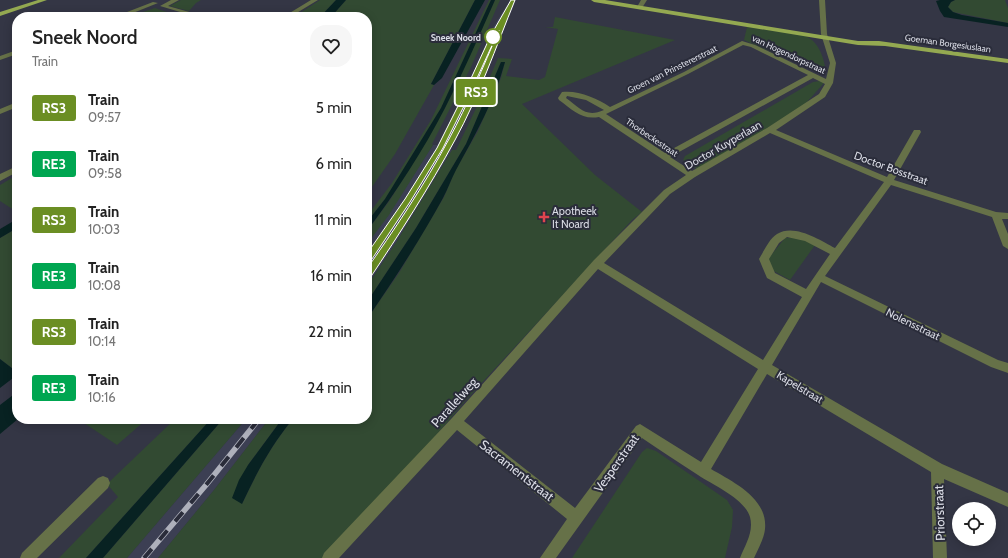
<!DOCTYPE html>
<style>
:root{--surface:#fff;--page:#f6f6f6;--text:#222;--muted:#767676}
body{margin:0;font-family:Cabin,sans-serif;background:var(--page);color:var(--text);height:100vh;display:flex;flex-direction:column;font-size:15px;white-space:nowrap}
*{box-sizing:border-box;margin:0}
p{font-size:13px;color:var(--muted)}
.icon{flex:none;width:22px;height:22px;fill:none;stroke:currentColor;stroke-width:2;stroke-linecap:round;stroke-linejoin:round}
.map{position:relative;flex:1;overflow:hidden}
.drawer{position:absolute;left:12px;top:12px;width:360px;height:412px;display:flex;flex-direction:column;background:var(--surface);border-radius:16px;box-shadow:0 2px 10px #0003}
.drawer>*{flex:none}
.badge{padding:0 8px;border-radius:3px;font-size:14px;line-height:26px}
.tools{position:absolute;left:952px;top:502px;display:grid;gap:8px}
.tools a{display:grid;place-items:center;width:44px;height:44px;border-radius:50%;background:var(--surface);box-shadow:0 2px 10px #0003;font-size:20px}
.map>.badge{position:absolute;translate:-50% -50%;box-shadow:0 0 0 2px #fff}
.round{display:grid;place-items:center;flex:none;width:42px;height:42px;border-radius:16px;background:var(--page)}
.summary{display:flex;align-items:center;justify-content:space-between;height:68px;padding:0 20px}
h1{font-size:19px;font-weight:600;line-height:30px}
ul{padding:0;list-style:none}
li{display:flex;align-items:center;gap:12px;height:56px;padding:0 20px}
li div{flex:1}
li b{display:block;font-size:15px}
li em{font-style:normal}
li .badge{min-width:44px;font-weight:700;text-align:center}
.map>svg:first-child{display:block}
.built{fill:#3c3f53}
.green{fill:#324a32}
.water{fill:#082222}
.lines{fill:none;stroke-linecap:round;stroke-linejoin:round}
.minor{fill:#667148;fill-rule:evenodd}
.major{fill:#94a951;fill-rule:evenodd}
.rail-far3-casing{stroke:#aeb0bb;stroke-width:3}
.rail-far2-casing{stroke:#aeb0bb;stroke-width:3.5}
.rail-far1-casing{stroke:#aeb0bb;stroke-width:4.5}
.rail-casing{stroke:#aeb0bb;stroke-width:5.5}
.rail-far3{stroke:#2a2c3a;stroke-width:2;stroke-dasharray:6;stroke-linecap:butt}
.rail-far2{stroke:#2a2c3a;stroke-width:2.5;stroke-dasharray:8;stroke-linecap:butt}
.rail-far1{stroke:#2a2c3a;stroke-width:3;stroke-dasharray:9;stroke-linecap:butt}
.rail{stroke:#2a2c3a;stroke-width:4;stroke-dasharray:12;stroke-linecap:butt}
.line{fill:#6b8e23;stroke:#fff}
.stop-dot{fill:#fff;stroke:#6b8e23;stroke-width:2}
.health-dot{fill:#e0444e;stroke:#2a2c3a;stroke-width:1.5}
.labels{text-anchor:middle;dominant-baseline:central;stroke-width:4;stroke-linejoin:round;paint-order:stroke}
.far-stop-label{font-size:9px;font-weight:bold;fill:#dadce5;stroke:#2a2c3a;text-anchor:end}
.far-street-label{font-size:9px;fill:#dadce5;stroke:#2a2c3a}
.street-label{font-size:11px;fill:#dadce5;stroke:#2a2c3a}
.poi-label{font-size:11px;fill:#dadce5;stroke:#2a2c3a;text-anchor:start}
.near-street-label{font-size:13px;fill:#dadce5;stroke:#2a2c3a}
</style>
<div class="map">
<svg width="1008" height="558" viewBox="0 0 1008 558">
<rect width="100%" height="100%" fill="#343645"/>
<path class="built" d="M510 0H516L484 79 450 149 452 150 397 241 367 286V244L433 145H438L464 94 492 29Z
M246 419H269L214 490 158 558H127Z"/>
<path class="green" d="M181 0H201L196 3 189 11 170 6Z
M320 0H336L320 17H294Z
M346 0H475L431 84 434 85 395 154 367 194V17H331Z
M489 0H491L441 108 385 199 367 222V216L392 183 431 120Z
M495 0H500L471 67 432 144 433 145 389 215 367 244V231L390 200 418 155 445 108Z
M955 0H1005L1008 8V23L953 12 948 7 951 2Z
M155 8 181 17H128Z
M555 17 675 40 522 104 595 175 642 212 632 220 466 400 404 473 323 558H158L214 490 269 419H282L248 465 242 504C256 474 271 445 293 419H367V319L399 273 444 197 455 171 478 131 501 78 505 62H501L466 144 416 228 367 302V286L397 241 452 150H456L482 96 498 58 512 59 506 76 539 80 545 77 558 29 545 27H553Z
M747 27 804 35C819 42 823 55 826 71H815L744 40Z
M820 81 823 82V84L807 102 797 110 699 170 683 160 685 156 813 82Z
M17 175V212L0 201V185Z
M17 228V372L0 359V238Z
M796 237 815 245 790 280 772 270 768 259 785 238Z
M78 419H147L117 445Z
M175 419H211L86 558H59L118 497 107 484Z
M223 419H246L127 558H103Z
M647 448 656 451 727 500 733 510 732 527 725 558H572L642 452Z"/>
<path class="water" d="M336 0H346L331 17H320Z
M475 0H485L442 78 434 85 431 84Z
M491 0H495C479 36 463 73 445 108 423 151 396 192 367 231V222L385 199 441 108Z
M940 0H955L951 2 948 7 953 12 962 15 1008 23V27L944 17 940 11 936 1Z
M501 62H505C495 100 475 135 456 170 451 179 448 189 443 198 420 240 394 280 367 319V302L416 228 466 144Z
M17 219V228L0 238V229Z
M0 359 17 372V375L0 388Z
M17 392V419H18L0 434V405Z
M211 419H223L103 558H86Z
M282 419H293C271 445 256 474 242 504L232 498 239 480 248 465Z"/>
<g class="lines">
<path class="minor" d="M171 0H179L168 6 207 17H197L160 6Z
M311 0H318L290 17H283Z
M641 0H647L642 8H638L637 7Z
M819 0H825L827 34 836 63 833 83 825 97 776 130 887 177 914 130H920L921 132 894 180 996 212 1008 213V219H1002L1008 234V249L1003 246 992 217 891 185 825 276 998 360 1008 363V373L991 367 821 282 772 365 942 464 1008 493V507L944 479 947 558H933L931 472 767 374 711 469C733 482 768 498 765 529 764 539 758 549 754 558H740C745 545 754 532 750 517 745 499 713 485 698 475 679 463 660 450 642 438L556 558H540L567 519 457 430 339 558H322L324 553 452 418 594 260 664 190 686 175 599 117C581 120 573 110 559 100L558 98 562 92C578 90 597 98 610 107L684 72 742 41 755 45 826 79 830 63 821 34ZM743 45 751 47 808 75 665 153 606 114 688 74ZM813 78 825 84 819 94 767 128 692 171 670 157ZM567 96 586 100 604 110C586 118 580 108 566 98ZM770 133 884 182 835 248C820 240 794 223 777 234 769 239 764 251 759 259L767 278 802 297 763 360 604 263 670 194 695 177ZM787 237 805 241 830 254 806 289 775 273 769 259 779 243ZM598 269 758 369 701 462 640 424 636 426 575 508 464 421Z
M153 2 158 3 123 17H114Z
M17 50V54L0 60V56Z
M17 102V107L0 114V109Z
M17 166V172L0 181V174Z
M103 476 108 478 110 483 108 488 37 558H20L22 553 98 478Z"/>
<path class="major" d="M38 0H47L0 16V12Z
M591 0H605L858 41H879L1008 59V63L885 46 858 45 594 2Z"/>
<defs>
<path id="rail-far3" d="M466 97 487 50
M473 97 513 0"/>
<path id="rail-far2" d="M396 217 437 153 466 96
M407 217 438 166 474 96"/>
<path id="rail-far1" d="M367 260 397 216
M367 275 408 216"/>
<path id="rail" d="M144 558 206 485 259 419"/>
</defs>
<use href="#rail-far3" class="rail-far3-casing"/>
<use href="#rail-far2" class="rail-far2-casing"/>
<use href="#rail-far1" class="rail-far1-casing"/>
<use href="#rail" class="rail-casing"/>
<use href="#rail-far3" class="rail-far3"/>
<use href="#rail-far2" class="rail-far2"/>
<use href="#rail-far1" class="rail-far1"/>
<use href="#rail" class="rail"/>
</g>
<path class="line" d="M511 0H515C496 47 479 96 455 140 429 188 400 233 370 278H364V273C394 230 424 186 449 139 468 104 483 67 499 30L467 100 443 148 410 202 370 262H364V258L405 199 437 148 461 100 491 35Z"/>
<circle class="stop-dot" cx="493" cy="37" r="8"/>
<path class="health-dot" d="M542 211h4v4h4v4h-4v4h-4v-4h-4v-4h4z"/>
<g class="labels">
<g class="far-stop-label">
<text x="481" y="37">Sneek Noord</text>
</g>
<g class="far-street-label">
<text transform="translate(948 43) rotate(8)">Goeman Borgesiuslaan</text>
<text transform="translate(789 54) rotate(25)">van Hogendorpstraat</text>
<text transform="translate(672 69) rotate(-26)">Groen van Prinstererstraat</text>
<text transform="translate(652 137) rotate(34)">Thorbeckestraat</text>
</g>
<g class="street-label">
<text transform="translate(723 145) rotate(-30)">Doctor Kuyperlaan</text>
<text transform="translate(891 168) rotate(20)">Doctor Bosstraat</text>
<text transform="translate(913 324) rotate(26)">Nolensstraat</text>
<text transform="translate(800 387) rotate(31)">Kapelstraat</text>
</g>
<g class="poi-label">
<text x="552" y="211">Apotheek<tspan x="552" dy="13">It Noard</tspan></text>
</g>
<g class="near-street-label">
<text transform="translate(454 402) rotate(-48)">Parallelweg</text>
<text transform="translate(616 463) rotate(-55)">Vesperstraat</text>
<text transform="translate(517 470) rotate(38)">Sacramentstraat</text>
<text transform="translate(939 513) rotate(-92)">Priorstraat</text>
</g>
</g>
</svg>
<div class="tools">
<a><svg class="icon" aria-label="locate" viewBox="0 0 24 24"><circle cx="12" cy="12" r="6"/><path d="M12 2v4M12 18v4M2 12h4M18 12h4"/></svg></a>
</div>
<b class="badge" style="left:476px;top:92px;background:#6b8e23;color:#fff">RS3</b>
<section class="drawer">
<div class="summary"><div><h1>Sneek Noord</h1><p>Train</p></div><a class="round"><svg class="icon" aria-label="heart" viewBox="0 0 24 24"><path d="M12 20l-8-8c-3-5 5-10 8-4 3-6 11-1 8 4z"/></svg></a></div>
<ul>
<li><span class="badge" style="background:#6b8e23;color:#fff">RS3</span><div><b>Train</b><p>09:57</p></div><em>5 min</em></li>
<li><span class="badge" style="background:#00a651;color:#fff">RE3</span><div><b>Train</b><p>09:58</p></div><em>6 min</em></li>
<li><span class="badge" style="background:#6b8e23;color:#fff">RS3</span><div><b>Train</b><p>10:03</p></div><em>11 min</em></li>
<li><span class="badge" style="background:#00a651;color:#fff">RE3</span><div><b>Train</b><p>10:08</p></div><em>16 min</em></li>
<li><span class="badge" style="background:#6b8e23;color:#fff">RS3</span><div><b>Train</b><p>10:14</p></div><em>22 min</em></li>
<li><span class="badge" style="background:#00a651;color:#fff">RE3</span><div><b>Train</b><p>10:16</p></div><em>24 min</em></li>
</ul>
</section>
</div>
